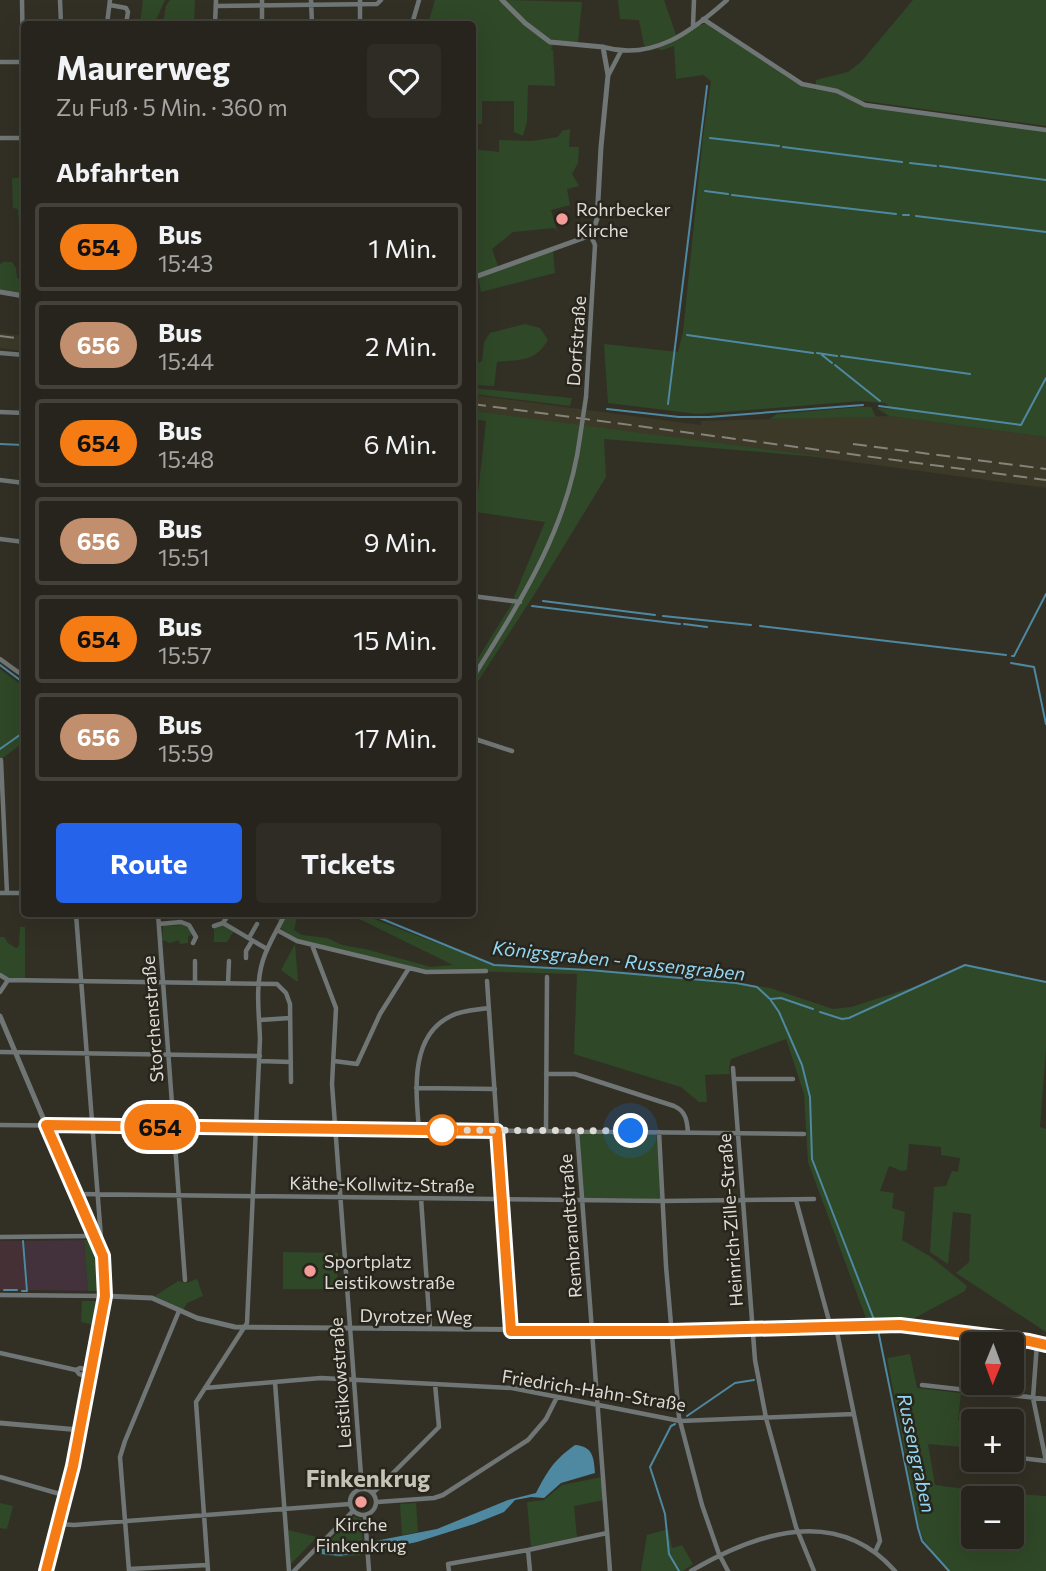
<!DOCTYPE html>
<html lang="de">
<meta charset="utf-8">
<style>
:root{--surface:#26241c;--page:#2e2c25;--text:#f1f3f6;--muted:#a4a4a3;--line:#42413b;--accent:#2563eb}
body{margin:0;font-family:Commissioner,sans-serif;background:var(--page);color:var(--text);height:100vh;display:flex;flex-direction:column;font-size:26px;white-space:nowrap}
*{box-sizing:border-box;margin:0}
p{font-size:23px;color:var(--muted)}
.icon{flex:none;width:38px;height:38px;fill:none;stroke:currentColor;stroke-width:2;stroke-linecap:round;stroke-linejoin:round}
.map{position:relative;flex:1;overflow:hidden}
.drawer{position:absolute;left:21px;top:21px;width:455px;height:896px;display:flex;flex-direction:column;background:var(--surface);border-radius:7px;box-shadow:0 7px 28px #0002,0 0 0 2px var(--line)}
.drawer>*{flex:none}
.badge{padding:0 14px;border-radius:23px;font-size:24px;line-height:46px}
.needle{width:46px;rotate:181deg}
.fabs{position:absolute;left:961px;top:1332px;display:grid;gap:14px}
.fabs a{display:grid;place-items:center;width:63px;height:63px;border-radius:7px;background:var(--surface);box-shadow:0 7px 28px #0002,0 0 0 2px var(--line);font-size:35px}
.you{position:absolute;width:35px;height:35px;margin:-18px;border:5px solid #fff;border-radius:50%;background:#1a73e8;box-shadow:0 0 0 10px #1a73e833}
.map>.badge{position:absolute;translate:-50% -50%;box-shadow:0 0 0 4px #fff}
h2{padding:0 35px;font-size:26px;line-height:63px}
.round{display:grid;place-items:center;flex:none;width:74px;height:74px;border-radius:7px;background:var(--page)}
.headline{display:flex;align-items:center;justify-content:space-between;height:119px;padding:0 35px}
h1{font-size:33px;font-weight:700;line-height:52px}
.button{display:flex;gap:14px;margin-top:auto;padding:14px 35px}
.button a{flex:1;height:80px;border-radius:7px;background:var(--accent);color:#fff;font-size:28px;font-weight:700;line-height:80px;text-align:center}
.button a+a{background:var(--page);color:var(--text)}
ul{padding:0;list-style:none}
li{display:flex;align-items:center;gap:21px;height:88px;margin:0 14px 10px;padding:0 21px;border:4px solid var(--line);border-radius:7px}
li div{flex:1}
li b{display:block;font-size:26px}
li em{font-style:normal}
li .badge{min-width:77px;font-weight:700;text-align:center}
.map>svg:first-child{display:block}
.commercial{fill:#43313b}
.built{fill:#3c3929}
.education{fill:#453135}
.green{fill:#2f4827;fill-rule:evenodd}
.water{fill:#4f88a1}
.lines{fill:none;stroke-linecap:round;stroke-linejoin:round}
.stream{stroke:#4f88a1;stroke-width:2}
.minor{stroke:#707675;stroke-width:4.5}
.tertiary{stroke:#707675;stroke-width:5}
.rail{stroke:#85837a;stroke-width:2;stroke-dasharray:14 7;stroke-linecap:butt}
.minor-bridge{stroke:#707675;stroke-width:4.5}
.line-casing{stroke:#fff;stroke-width:16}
.line{stroke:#f57c14;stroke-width:10}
.walk{stroke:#dedcd6;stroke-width:7;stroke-dasharray:0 12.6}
.poi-dot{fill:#f59b98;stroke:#28261c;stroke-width:2.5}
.stop-dot{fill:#fff;stroke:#f57c14;stroke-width:3.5}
.labels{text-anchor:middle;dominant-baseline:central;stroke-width:5;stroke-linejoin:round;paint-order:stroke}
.poi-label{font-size:18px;fill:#dedcd6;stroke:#28261c;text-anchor:start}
.street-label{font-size:18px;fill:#dedcd6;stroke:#28261c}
.water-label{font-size:19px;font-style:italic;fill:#92d7f6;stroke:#28261c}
.district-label{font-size:24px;font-weight:bold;fill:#c6c3b6;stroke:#28261c}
</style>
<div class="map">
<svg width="1046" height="1571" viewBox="0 0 1046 1571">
<rect width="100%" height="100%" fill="#323025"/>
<path class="commercial" d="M84 1240 88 1291 28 1290 24 1241Z"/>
<path class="built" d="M0 333 24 336V351L0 348Z
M473 395 701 425V421L889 416 1046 437V488L473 411Z"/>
<path class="education" d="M0 1241H22L26 1290H0Z"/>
<path class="green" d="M143 0H165L154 24H140Z
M170 0H195L194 24H163L166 6Z
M435 0H501L520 22 553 45 551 49 553 50 555 86 528 85 527 122 523 136 514 132V101H482V124H473L472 24H428Z
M505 0 582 2 578 43C571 42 562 43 555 41 535 37 518 14 505 0Z
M618 0H664L676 35 672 39 648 47 644 45 639 20 620 19Z
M913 0H1046V126L850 99 867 107 1046 128V437L889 416 877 408 891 409 885 403 861 401 698 414 608 403 604 344 678 352 683 332 703 136 711 81 703 75 676 79 674 46 662 50 656 49C675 44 692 23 707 24L793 81 816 90V80L848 72 861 62Z
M570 129 569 147H579L578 163 572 174 579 186 567 189 570 205 551 210 557 231 554 228 513 232 492 249 499 269 553 250 555 273 481 292 478 275 473 276 472 149 499 152V140L532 141 558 137 562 131Z
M12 178H24V224H19L18 209 13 208Z
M3 262H12L16 268 17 278 24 280V294L0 290V264Z
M525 324 540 328 548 340C534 363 521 359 497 362L494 386 475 385 473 388 572 398 570 406 473 394 474 365 482 361 484 342 490 333Z
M860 407H871L876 417 770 419 777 414Z
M473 411 832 458 604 439 606 477 534 595 473 689V666L510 607 545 522 476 512 486 421 473 419Z
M0 669 24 687V742L0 760Z
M269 914H298L294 930 302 935 327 938 342 945 365 949 431 967 453 965 349 914H361L494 965 589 970 736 983 770 988 833 1009 851 1007 929 982 965 965 1046 982V1049L1040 1127 1046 1129V1332L956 1273 969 1262 971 1214 953 1212 948 1264 930 1252 934 1187 946 1186 952 1171 958 1172 960 1158 941 1155V1147L909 1144 907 1170 902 1171 889 1166 880 1191 894 1193 892 1208 905 1212 902 1240 931 1257 967 1286 965 1291 909 1321C895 1325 887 1323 874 1319L867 1321 808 1162 804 1094 786 1039 731 1059 729 1068 730 1074 705 1075 707 1102H699L681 1087 574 1054 577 974 428 970 297 940 279 927 280 922Z
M184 925 189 926 192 934 188 937V943L180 944 179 940 170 943 162 940 163 926Z
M223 925 234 931 227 942H214V927Z
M20 927H25V979H8L0 973V937H4L8 943 16 948 19 946Z
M295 944 298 981H296L281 970Z
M579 1131 656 1132 662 1199 583 1198Z
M84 1240H92L99 1256V1291H88Z
M283 1252 338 1253 337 1289H283Z
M197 1279 203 1296 187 1303 183 1310 155 1296 178 1281 186 1283Z
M82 1301H100L94 1325 81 1322Z
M910 1354 917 1388 961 1393 958 1420 973 1422V1448L928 1444 935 1485 988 1492 1046 1496V1571H947L923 1539 919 1528 887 1358ZM1012 1498V1536H973V1498Z
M602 1477 604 1500 574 1506 577 1537 531 1547 527 1502 544 1500 562 1485Z
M0 1503 13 1506 7 1529 0 1528Z
M416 1503 418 1532 402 1535 400 1504Z
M354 1517 361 1519 363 1548H340L327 1545 323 1554 339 1556 363 1552V1555L339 1557 316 1554Z
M668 1529 672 1548 682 1545 693 1564 683 1571H641L647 1535Z
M288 1530 317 1537 290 1565Z"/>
<path class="water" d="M575 1445C593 1446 594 1458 595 1473L561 1483 544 1498 531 1497 515 1500 504 1512 474 1524 417 1542 383 1549 379 1553 371 1550 340 1556 322 1554V1549L327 1545 340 1548 370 1547 375 1541 437 1529 508 1500 536 1493C548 1470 554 1460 575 1445Z"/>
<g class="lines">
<path class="stream" d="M710 138 779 146
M783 147 902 162
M910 163 936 166
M940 166 1046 180
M705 191 728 194
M732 195 896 214
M903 215H909
M916 216 1046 232
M687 335 813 353
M817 353 837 356
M822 355 832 363
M841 356 970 374
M835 365 880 401
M668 404 707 86
M879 406 1021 425 1046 378
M607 409 679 417H709L863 405
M0 444 24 445
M543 601 655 615
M532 606 680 624
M663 616 751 625
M684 624 707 627
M760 626 1006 655
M1012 656H1014L1046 594
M1011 663 1034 667 1046 724
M0 665 24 683
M0 749 24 732
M370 914 494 965 589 970 736 983 757 987 770 999 779 1012 802 1065 810 1097 812 1159 878 1330 918 1528 922 1541 949 1571
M771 999 781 998 813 1009
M820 1012 842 1019 849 1018 965 965 1046 982
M4 1290H17
M22 1291H27L23 1241
M687 1416 735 1383 754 1380
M675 1424 671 1426 650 1467 665 1514 669 1554 679 1571"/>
<path class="minor" d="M22 0 24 131
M60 0 61 24
M262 0V24
M311 0 312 24
M360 0V24
M110 5 126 8 128 12 126 24
M216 6 377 4 381 0
M703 19 802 84 837 91 865 105 1046 130
M107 24 110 0
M215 24 216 0
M412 24 419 0
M693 25 694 0
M603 47C653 61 691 32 727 0
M0 62H24
M609 74 621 51
M0 138H24
M0 353 24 355
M586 397 595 245 590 234
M0 412 24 413
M0 480 24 483
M0 539 24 542
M472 596 520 602
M0 659 18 672 21 674 24 670
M472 679C520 602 568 529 580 437
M472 738 512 751
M472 749 477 739
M1 760 7 893
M0 893H24
M76 914 101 1238
M158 914 185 1280
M229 914 223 923 267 949
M159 924 181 922 189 925 196 937 193 943
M214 926 223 923
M277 930 297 941 426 972 486 971
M249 938 257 924
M312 945 336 1008 332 1084 362 1489
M246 958V951L252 941
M0 975 8 980
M8 980 277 984 286 993 290 1004 291 1082
M487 981 511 1331
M195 983V961
M228 983 229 961
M0 992 8 980
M260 1020 290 1018
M0 1052 260 1056
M259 1061 291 1062
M334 1061 357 1064 380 1014 409 968
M733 1068 755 1360 766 1418 796 1527 814 1571
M546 1074H575L674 1106C686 1111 687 1121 688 1132
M734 1079H793
M416 1088 495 1089
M0 1125 804 1134
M419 1130C416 1092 409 1036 451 1016 462 1010 476 1010 489 1008
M546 1130 547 977
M577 1131 610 1571
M659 1132 666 1266 679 1417 702 1505 719 1554 728 1571
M76 1194 663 1201 814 1199
M421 1198 430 1329
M796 1200 831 1328
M0 1237 93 1236
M0 1295 105 1296
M836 1327 880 1541 875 1552
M1037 1343 1033 1398 1046 1461
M0 1353 76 1370 80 1368 91 1371
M76 1370 79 1374 90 1377
M275 1382 289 1571
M922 1385 1046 1399
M205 1388 321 1378 512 1388 680 1421 854 1414
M964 1453 973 1454
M1012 1457 1046 1461
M0 1477 67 1496
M350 1502a13 13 0 1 1 26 0a13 13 0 1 1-26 0Z
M373 1493 439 1427 435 1384
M377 1502 434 1498 443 1495 528 1440 546 1419 557 1397
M365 1516 369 1571
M58 1524 74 1525 350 1504
M528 1550 530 1571
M129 1569 207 1565
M129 1571 120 1457 125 1441 179 1311
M208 1571 196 1402 247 1323 260 1039C259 1012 255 986 263 960 268 944 278 929 285 914
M294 1571 353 1511
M449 1571 448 1564 528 1550 607 1533
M691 1571C756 1533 836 1505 895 1571"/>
<path class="tertiary" d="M472 278 586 237 593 231 597 219 601 147 608 75 603 47 550 42 525 23 502 0
M0 292 24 296
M0 1016 104 1262 105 1296 91 1371 67 1496 46 1571
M105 1296 152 1298 197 1318 235 1327 672 1331 900 1325 1029 1341 1046 1345
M0 1423 80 1430"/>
<path class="rail" d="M0 336 24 339
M472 404 1046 480
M853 444 1046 469"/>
<path class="minor-bridge" d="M580 437 586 397"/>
</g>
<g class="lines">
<defs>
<path id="line" d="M46 1571 73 1466 105 1296 103 1256 46 1125 497 1131 511 1331H672L900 1325 1029 1341 1046 1345"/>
</defs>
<use href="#line" class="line-casing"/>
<use href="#line" class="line"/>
<path class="walk" d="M442 1130 631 1131"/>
</g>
<g class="poi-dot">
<circle cx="562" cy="219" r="7"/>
<circle cx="310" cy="1271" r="7"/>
<circle cx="361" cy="1502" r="7"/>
</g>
<circle class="stop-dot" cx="442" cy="1130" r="14"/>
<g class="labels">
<g class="poi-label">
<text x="576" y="209">Rohrbecker<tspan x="576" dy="21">Kirche</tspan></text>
<text x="324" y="1261">Sportplatz<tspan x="324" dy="21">Leistikowstraße</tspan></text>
<text x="361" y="1524" text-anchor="middle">Kirche<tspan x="361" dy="21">Finkenkrug</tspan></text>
</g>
<g class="street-label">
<text transform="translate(576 341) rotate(-86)">Dorfstraße</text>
<text transform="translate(152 1019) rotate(-94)">Storchenstraße</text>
<text transform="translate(382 1184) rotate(1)">Käthe-Kollwitz-Straße</text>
<text transform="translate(730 1220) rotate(-94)">Heinrich-Zille-Straße</text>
<text transform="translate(570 1226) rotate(-94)">Rembrandtstraße</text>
<text transform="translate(416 1316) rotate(1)">Dyrotzer Weg</text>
<text transform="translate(340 1383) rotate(-94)">Leistikowstraße</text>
<text transform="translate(594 1390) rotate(9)">Friedrich-Hahn-Straße</text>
</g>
<g class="water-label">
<text transform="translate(619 960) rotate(6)">Königsgraben - Russengraben</text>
<text transform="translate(917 1453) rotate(78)">Russengraben</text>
</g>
<g class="district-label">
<text x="368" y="1477">Finkenkrug</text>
</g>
</g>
</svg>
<div class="fabs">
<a><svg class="needle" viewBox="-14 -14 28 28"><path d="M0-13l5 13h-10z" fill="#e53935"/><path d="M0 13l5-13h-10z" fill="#a4a4a3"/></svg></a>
<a>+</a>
<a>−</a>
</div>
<div class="you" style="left:631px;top:1131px"></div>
<b class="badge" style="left:160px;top:1127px;background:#f57c14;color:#111">654</b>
<section class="drawer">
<div class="headline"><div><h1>Maurerweg</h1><p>Zu Fuß · 5 Min. · 360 m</p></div><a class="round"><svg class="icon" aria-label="heart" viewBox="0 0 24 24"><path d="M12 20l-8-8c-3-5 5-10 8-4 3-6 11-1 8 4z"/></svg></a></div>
<h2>Abfahrten</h2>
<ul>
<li><span class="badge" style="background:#f57c14;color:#111">654</span><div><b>Bus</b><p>15:43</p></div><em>1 Min.</em></li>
<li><span class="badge" style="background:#c18f6e;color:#fff">656</span><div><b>Bus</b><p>15:44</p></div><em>2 Min.</em></li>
<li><span class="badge" style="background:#f57c14;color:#111">654</span><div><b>Bus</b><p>15:48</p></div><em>6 Min.</em></li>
<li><span class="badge" style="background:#c18f6e;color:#fff">656</span><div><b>Bus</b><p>15:51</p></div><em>9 Min.</em></li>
<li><span class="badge" style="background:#f57c14;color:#111">654</span><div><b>Bus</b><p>15:57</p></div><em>15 Min.</em></li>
<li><span class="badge" style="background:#c18f6e;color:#fff">656</span><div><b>Bus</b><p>15:59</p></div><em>17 Min.</em></li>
</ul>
<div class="button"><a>Route</a><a>Tickets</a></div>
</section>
</div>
